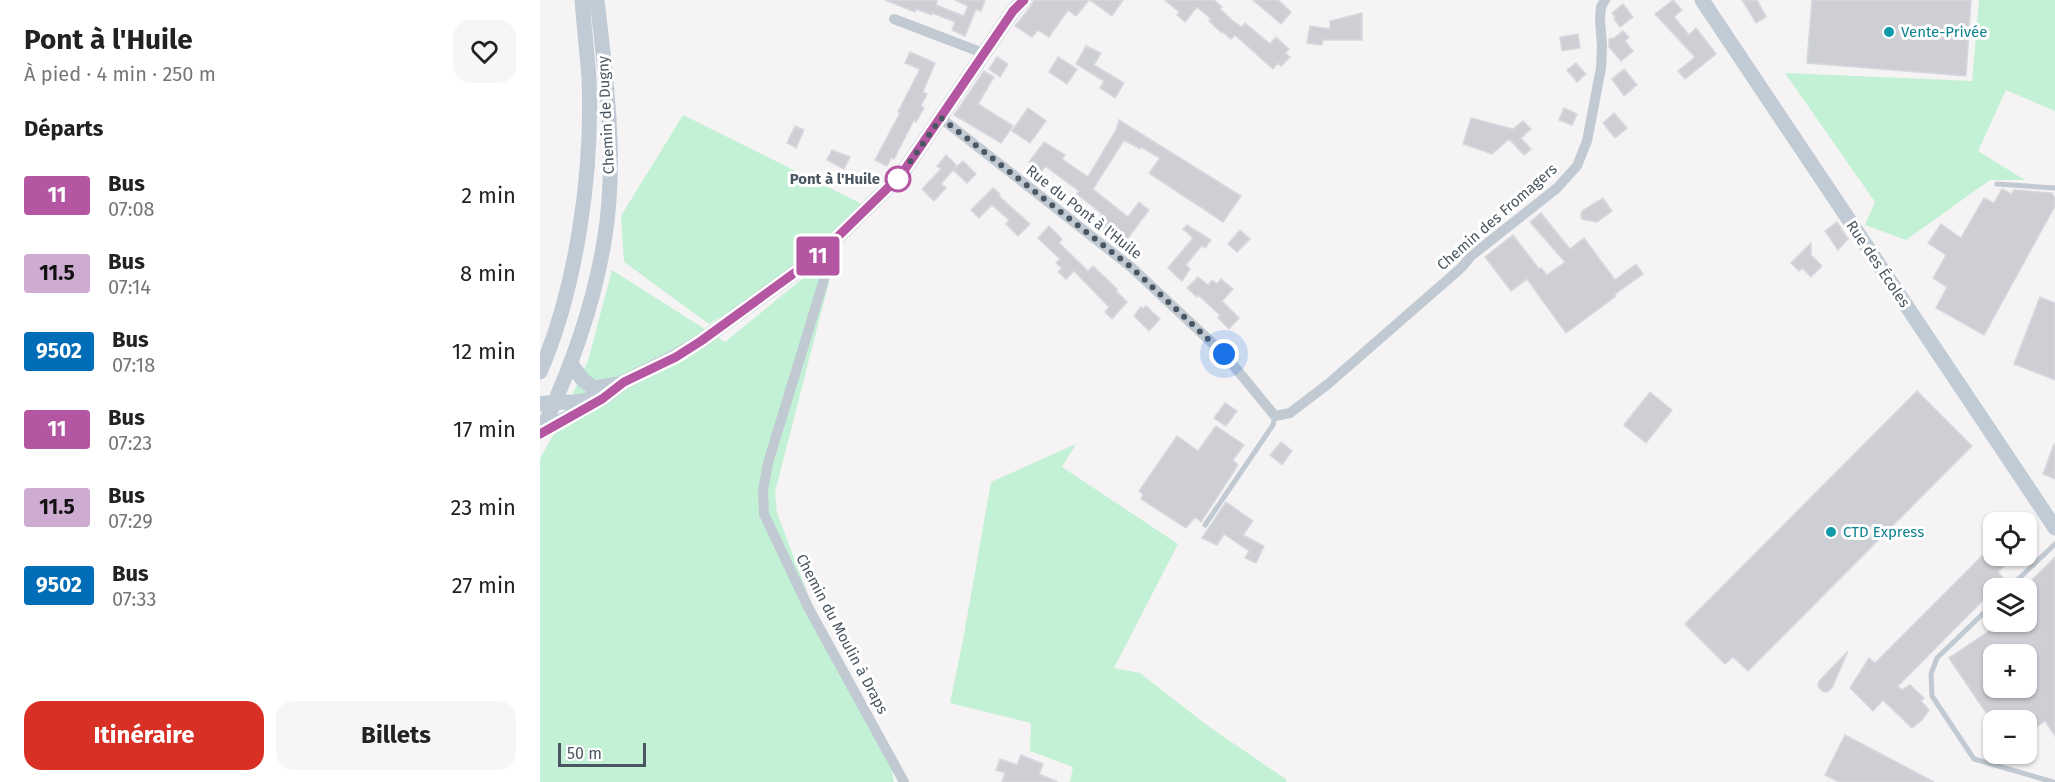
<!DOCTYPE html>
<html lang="fr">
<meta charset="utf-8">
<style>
:root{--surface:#fff;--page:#f6f6f6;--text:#222;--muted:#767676;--accent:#d93025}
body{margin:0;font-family:"Fira Sans",sans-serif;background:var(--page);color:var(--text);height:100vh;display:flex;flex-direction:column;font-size:22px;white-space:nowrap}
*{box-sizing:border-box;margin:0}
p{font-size:20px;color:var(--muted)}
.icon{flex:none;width:33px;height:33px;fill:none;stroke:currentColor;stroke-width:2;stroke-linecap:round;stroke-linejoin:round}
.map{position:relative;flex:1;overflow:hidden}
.side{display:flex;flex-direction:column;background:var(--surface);width:540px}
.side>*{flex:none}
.badge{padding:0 12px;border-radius:4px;font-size:21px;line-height:39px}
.controls{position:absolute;left:1443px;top:512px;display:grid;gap:12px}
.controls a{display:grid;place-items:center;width:54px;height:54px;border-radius:12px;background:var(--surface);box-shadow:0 2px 4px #0004;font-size:30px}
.scale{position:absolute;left:18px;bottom:15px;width:88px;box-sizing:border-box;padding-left:6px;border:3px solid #4a5661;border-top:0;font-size:16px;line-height:21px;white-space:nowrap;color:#4a5661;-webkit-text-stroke:4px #fff;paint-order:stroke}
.you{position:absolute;width:30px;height:30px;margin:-15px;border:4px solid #fff;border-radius:50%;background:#1a73e8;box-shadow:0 0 0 9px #1a73e833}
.map>.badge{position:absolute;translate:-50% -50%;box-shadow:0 0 0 3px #fff}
h2{padding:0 24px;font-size:22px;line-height:54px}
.round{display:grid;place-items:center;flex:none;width:63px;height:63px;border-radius:18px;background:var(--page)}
.summary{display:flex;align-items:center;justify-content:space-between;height:102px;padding:0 24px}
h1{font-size:28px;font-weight:700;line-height:45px}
.button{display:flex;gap:12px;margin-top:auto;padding:12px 24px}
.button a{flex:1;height:69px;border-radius:18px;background:var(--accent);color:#fff;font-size:24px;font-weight:700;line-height:69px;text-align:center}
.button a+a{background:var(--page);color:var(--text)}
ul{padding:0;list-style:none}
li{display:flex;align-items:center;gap:18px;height:78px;padding:0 24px}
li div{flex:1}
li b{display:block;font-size:22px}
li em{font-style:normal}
li .badge{min-width:66px;font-weight:700;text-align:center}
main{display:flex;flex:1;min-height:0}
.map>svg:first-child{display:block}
.green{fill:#c3f1d5}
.building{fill:#cdcfd5;stroke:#d7d9de;stroke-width:1.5;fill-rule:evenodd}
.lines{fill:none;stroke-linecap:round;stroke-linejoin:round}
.lane{stroke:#c1cad2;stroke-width:5}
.street{stroke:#c1cad2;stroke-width:10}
.secondary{stroke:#c1cbd6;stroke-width:15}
.line-casing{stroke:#fff;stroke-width:14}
.line{stroke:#b456a1;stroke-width:9}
.walk{stroke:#4a5661;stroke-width:6;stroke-dasharray:0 10.8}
.culture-dot{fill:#0f9aa8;stroke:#fff;stroke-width:2}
.stop-dot{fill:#fff;stroke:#b456a1;stroke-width:3}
.labels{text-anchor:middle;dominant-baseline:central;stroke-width:6;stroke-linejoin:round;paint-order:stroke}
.culture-label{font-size:15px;fill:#0d838f;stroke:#fff;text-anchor:start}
.street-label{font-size:15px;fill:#4a5661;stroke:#fff}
.stop-label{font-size:15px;font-weight:bold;fill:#4a5661;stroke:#fff;text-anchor:end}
</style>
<main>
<section class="side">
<div class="summary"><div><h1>Pont à l'Huile</h1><p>À pied · 4 min · 250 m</p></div><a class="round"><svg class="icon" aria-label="heart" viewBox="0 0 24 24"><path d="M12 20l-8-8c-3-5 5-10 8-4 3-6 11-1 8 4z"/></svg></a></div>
<h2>Départs</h2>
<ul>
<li><span class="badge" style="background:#b456a1;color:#fff">11</span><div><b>Bus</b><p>07:08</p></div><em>2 min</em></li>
<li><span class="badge" style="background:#ceacd2;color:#111">11.5</span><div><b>Bus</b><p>07:14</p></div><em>8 min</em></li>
<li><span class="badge" style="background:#006db8;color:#fff">9502</span><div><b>Bus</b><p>07:18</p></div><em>12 min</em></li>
<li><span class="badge" style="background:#b456a1;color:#fff">11</span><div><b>Bus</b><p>07:23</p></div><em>17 min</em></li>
<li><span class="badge" style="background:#ceacd2;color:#111">11.5</span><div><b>Bus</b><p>07:29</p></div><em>23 min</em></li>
<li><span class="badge" style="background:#006db8;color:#fff">9502</span><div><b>Bus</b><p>07:33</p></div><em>27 min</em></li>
</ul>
<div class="button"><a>Itinéraire</a><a>Billets</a></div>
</section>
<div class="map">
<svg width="1515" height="782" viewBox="0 0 1515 782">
<rect width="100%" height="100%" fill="#f5f3f3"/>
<path class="green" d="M1439 0H1515V111L1466 90 1438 151 1485 180H1450L1366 240 1325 225 1335 202 1245 73 1432 81Z
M143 115 322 204 277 249 220 293 169 324 84 262 81 216Z
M289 257 290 278 235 492 237 513 291 655 352 770 354 782H0V459L16 430 48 361 72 270 185 342Z
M536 444 522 467 638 544 574 668 600 673 668 726 747 780 746 782H530L533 767 490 751 491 723 410 703 423 640 451 482Z"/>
<path class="building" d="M345 0H397L396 5 424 16 428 6 415 0H445L441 11 436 9 425 36 412 30 415 22 392 13V15L376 9 375 12Z
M494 0H549L536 16 528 10 509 37 498 30 492 37 475 26 491 6Z
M550 0H583L572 16Z
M625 0H674L682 7 680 9 693 21 702 27 705 23 730 44 736 37 749 49 745 53 750 57 741 66 738 63 733 69 695 35 691 39 683 32 682 33 669 21 671 19 657 7 645 22 637 15 639 12Z
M713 0H738L751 12 741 24Z
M1133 0 1142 10 1134 17 1149 35 1156 28 1176 54 1145 79 1138 71 1155 57 1115 14Z
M1202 0H1217L1226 17 1216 23Z
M1272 0H1431L1426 76 1267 63Z
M1083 4 1093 17 1080 27 1074 19 1076 18 1072 13Z
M822 13V40H783L782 45 767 43 770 26 790 29V21Z
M1083 31 1089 37 1085 41 1093 51 1081 61 1069 47V39L1074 38Z
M1038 34 1040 48 1022 51 1020 37Z
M546 46 561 53 554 65 584 83 575 98 560 88 564 81 536 64Z
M370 52 395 63 383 92 387 94 381 106 384 108 376 122 374 120 354 159 351 158 347 166 335 160 360 113 358 112 380 69 365 63Z
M457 57 468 64 460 77 449 69Z
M518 57 537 69 527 84 509 72Z
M1036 63 1046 74 1037 82 1027 70Z
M1084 69 1097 85 1084 96 1072 79Z
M444 71 454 77 438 104 473 126 461 143 414 115Z
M488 108 506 121 490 143 472 131Z
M1024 108 1037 114 1032 125 1019 120Z
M1074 113 1087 128 1075 138 1063 123Z
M931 118 973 129 983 121 991 129 981 138 991 149 984 155 969 139 952 154 923 144Z
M579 120 701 196 683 222 609 173 620 158 601 147 600 149 584 140 553 189 588 217 599 202 609 210 583 245 555 224 562 214 537 194 539 191 505 166 502 171 489 162 504 142 525 155 522 159 548 177 576 130Z
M255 126 264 130 256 148 247 143Z
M292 150 310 157 304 169 287 160Z
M406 155 417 166 413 170 423 161 436 174 427 183 413 170 401 184 406 188 394 201 382 189 401 169 397 166Z
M453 188 460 194 459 196 490 224 478 236 466 224 469 220 452 205 439 218 431 210Z
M1462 189 1471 194 1474 190 1512 193 1515 199V206L1444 335 1396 308 1407 287 1393 278 1406 255 1388 243 1401 224 1421 238 1444 198 1454 203Z
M1063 198 1072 211 1057 222 1042 219 1041 215 1042 211Z
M1001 213 1030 249 1044 238 1075 280 1096 264 1103 274 1075 294 1076 296 1026 333 987 279 971 291 945 257 973 235 999 269 1001 268 1007 275 1025 262 990 222Z
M1297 222 1308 239 1298 250 1285 231Z
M647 225 671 240 665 248 662 245 646 265 650 269 642 281 628 268 653 238 643 229Z
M509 226 522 239 519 243 548 271 553 266 577 289 576 291 587 302 572 319 565 312 569 307 534 271 526 279 518 272 522 268 516 263 520 259 498 238Z
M700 230 710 239 697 252 688 244Z
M1271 243V255L1282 266 1271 277 1262 268 1259 271 1251 263Z
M658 277 668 285 672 280 677 284 681 279 693 289 682 301 699 318 689 329 678 318 680 315 658 295 657 297 647 288Z
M1500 297 1515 303V380L1474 364Z
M606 306 620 319 609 331 594 316 601 307 603 309Z
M1377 391 1432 446 1208 671 1193 657 1185 664 1145 624Z
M1110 392 1132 410 1106 443 1084 425Z
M685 403 697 411 686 426 674 418Z
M676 426 704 445 693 460 698 465 661 522 655 517 646 528 601 499 603 495 599 491 637 436 658 451Z
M741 442 752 451 742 465 730 455Z
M1514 444 1515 445V479L1503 474Z
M686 502 713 521 703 535 724 546 716 563 705 558 709 551 684 534 677 545 662 538Z
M1454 544V555H1475L1458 572 1464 579 1358 686 1362 690 1370 685 1384 698 1381 701 1389 710 1382 720 1372 728 1343 700 1333 711 1310 688 1329 658 1335 663Z
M1515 557V736L1505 721 1486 734V720H1451L1409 658 1464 621H1486V586ZM1454 654H1486V687H1454Z
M1308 651 1292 688 1287 692 1282 691 1278 686 1279 681Z
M1305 735 1394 782H1299L1285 775Z
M481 755 503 764 499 774 518 782H462L465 773 456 770 460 759 477 765Z"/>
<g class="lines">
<path class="lane" d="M1457 184 1515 188
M665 525 733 425 735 416
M1469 588 1515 544
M1454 603 1397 658 1391 674 1392 696 1434 759 1513 782"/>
<path class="street" d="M354 19 443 53
M401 118 591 267 684 354 735 416 750 413 788 384 921 268 931 256 1017 188 1037 166 1047 141 1061 68 1062 46 1060 19 1061 7 1065 0
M279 255 285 276 228 463 223 490 224 514 268 607 364 782"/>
<path class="secondary" d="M1162 0 1515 528
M31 364 43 380 54 388 78 384
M0 372C37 287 53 170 49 78 47 52 44 26 42 0
M0 404C17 400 33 405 50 399
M1 432 62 399 84 382 136 356 161 341 279 255 361 175 473 11 484 0
M1 432C30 371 53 309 64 242 78 162 66 79 57 0"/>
</g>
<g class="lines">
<defs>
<path id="line" d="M0 434 62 399 84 382 136 357 161 341 279 255 361 175 473 11 484 0"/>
</defs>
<use href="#line" class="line-casing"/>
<use href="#line" class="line"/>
<path class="walk" d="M358 179 401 118 591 267 684 354"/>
</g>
<g class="culture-dot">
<circle cx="1349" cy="32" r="6"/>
<circle cx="1291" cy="532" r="6"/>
</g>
<circle class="stop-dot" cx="358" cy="179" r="12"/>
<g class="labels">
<g class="culture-label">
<text x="1361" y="32">Vente-Privée</text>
<text x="1303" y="532">CTD Express</text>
</g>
<g class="street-label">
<text transform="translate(66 115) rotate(-93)">Chemin de Dugny</text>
<text transform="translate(544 212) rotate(38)">Rue du Pont à l'Huile</text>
<text transform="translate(957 217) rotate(-41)">Chemin des Fromagers</text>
<text transform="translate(1338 264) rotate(56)">Rue des Écoles</text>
<text transform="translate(302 634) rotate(62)">Chemin du Moulin à Draps</text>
</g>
<g class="stop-label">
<text x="340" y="179">Pont à l'Huile</text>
</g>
</g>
</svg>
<div class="controls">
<a><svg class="icon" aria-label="locate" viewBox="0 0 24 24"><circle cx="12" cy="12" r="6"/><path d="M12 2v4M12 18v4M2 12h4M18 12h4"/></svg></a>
<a><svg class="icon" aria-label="layers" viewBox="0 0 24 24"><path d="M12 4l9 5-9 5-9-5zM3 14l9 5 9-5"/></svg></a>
<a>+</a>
<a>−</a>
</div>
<div class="scale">50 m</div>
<div class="you" style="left:684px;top:354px"></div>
<b class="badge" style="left:278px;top:256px;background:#b456a1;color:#fff">11</b>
</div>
</main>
